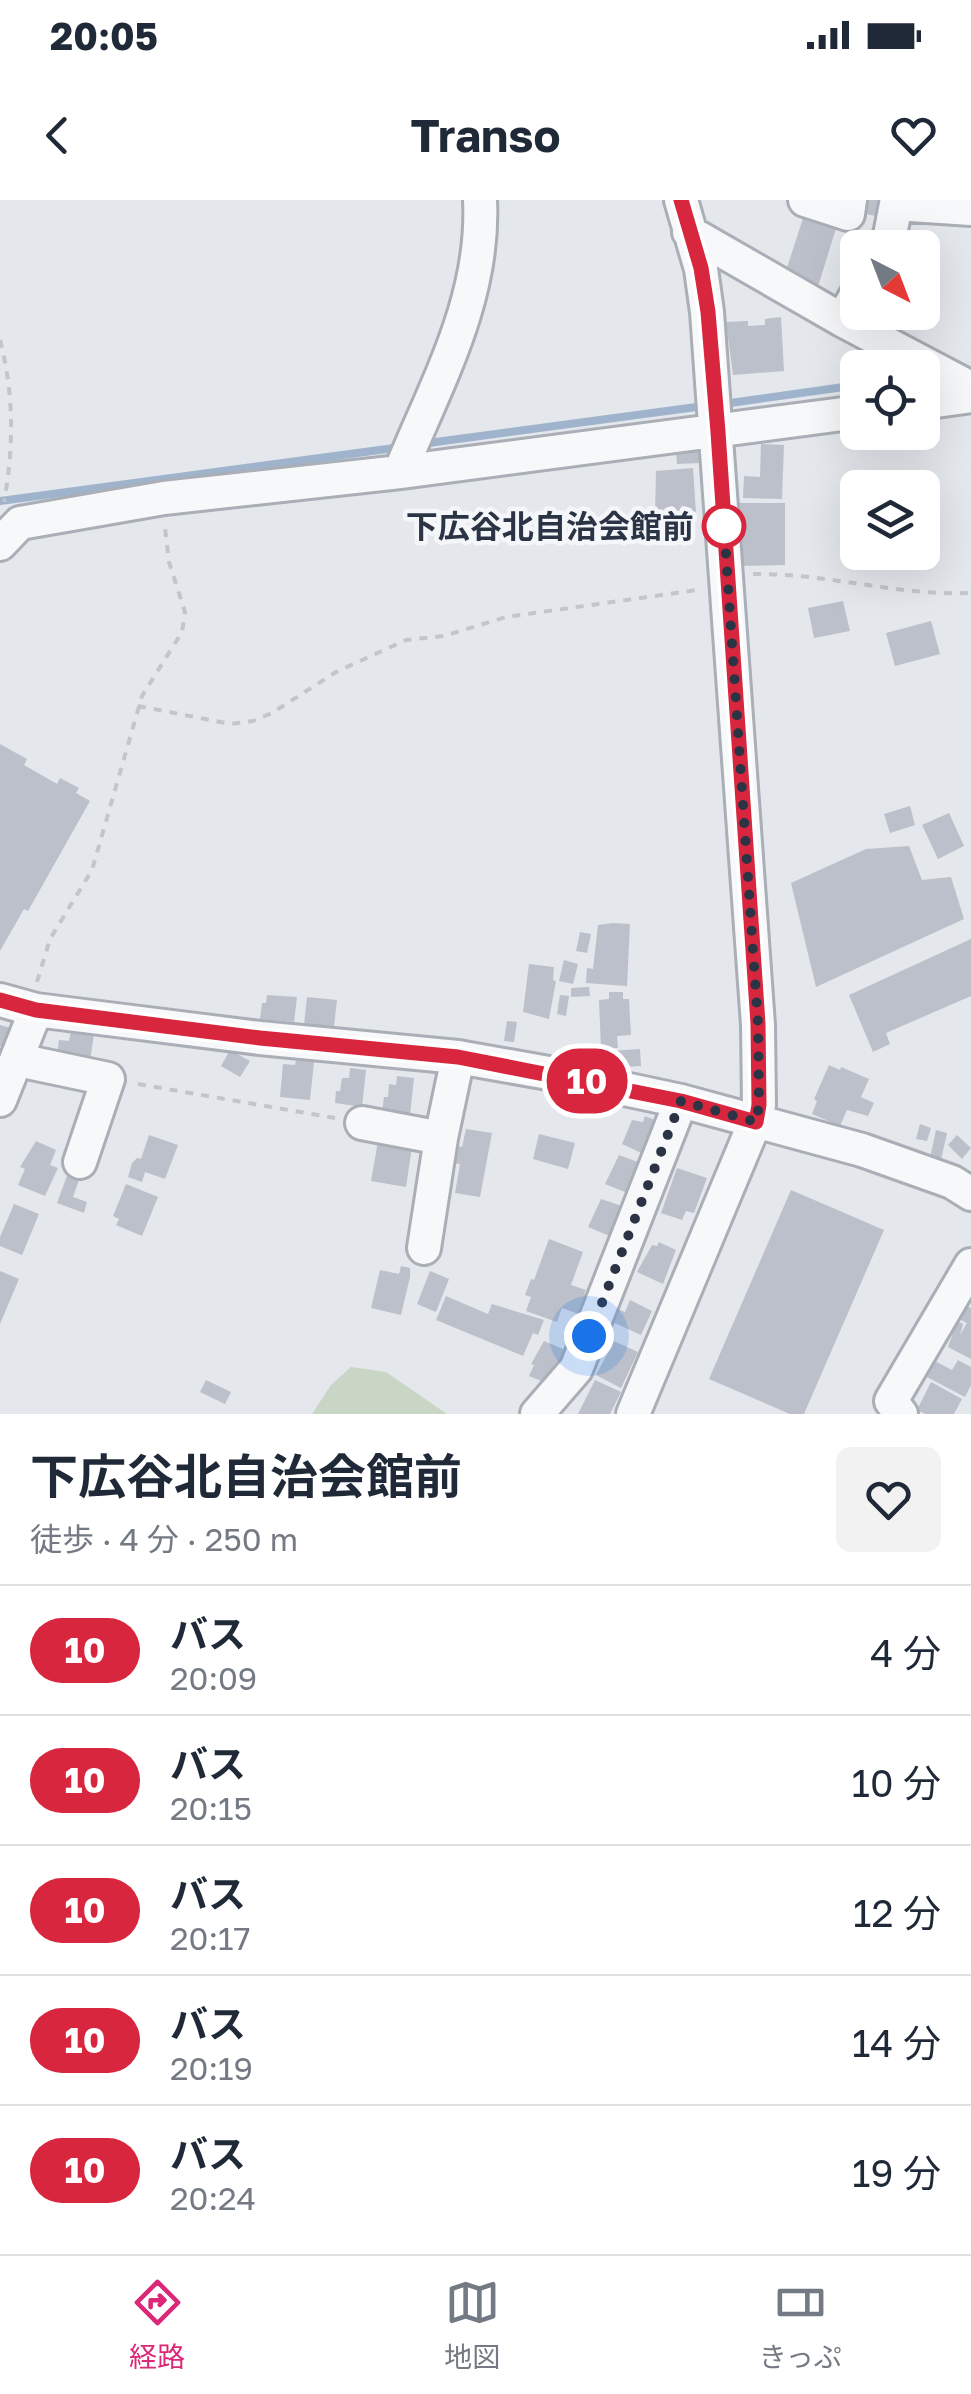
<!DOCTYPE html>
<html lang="ja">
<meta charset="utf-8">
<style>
:root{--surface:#fff;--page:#f2f2f3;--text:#1f2937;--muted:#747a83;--line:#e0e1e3;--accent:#db2777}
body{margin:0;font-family:"Golos Text","Noto Sans JP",sans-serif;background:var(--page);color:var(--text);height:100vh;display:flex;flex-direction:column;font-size:38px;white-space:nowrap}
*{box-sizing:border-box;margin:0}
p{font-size:32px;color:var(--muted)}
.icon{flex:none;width:55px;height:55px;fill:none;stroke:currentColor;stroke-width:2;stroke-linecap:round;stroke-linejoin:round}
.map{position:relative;height:1214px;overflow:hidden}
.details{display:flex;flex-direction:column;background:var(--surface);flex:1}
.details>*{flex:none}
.badge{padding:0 20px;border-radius:32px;font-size:35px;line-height:65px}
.needle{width:65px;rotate:138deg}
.fabs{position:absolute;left:840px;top:30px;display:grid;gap:20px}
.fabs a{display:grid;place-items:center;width:100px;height:100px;border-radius:15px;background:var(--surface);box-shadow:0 10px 40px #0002;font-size:50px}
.you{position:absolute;width:50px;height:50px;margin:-25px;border:8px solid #fff;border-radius:50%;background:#1a73e8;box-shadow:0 0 0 15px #1a73e833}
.map>.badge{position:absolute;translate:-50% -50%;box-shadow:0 0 0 5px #fff}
.round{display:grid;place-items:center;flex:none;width:105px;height:105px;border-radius:15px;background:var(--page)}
.head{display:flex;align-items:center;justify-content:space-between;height:170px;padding:0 30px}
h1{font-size:48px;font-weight:700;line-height:75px}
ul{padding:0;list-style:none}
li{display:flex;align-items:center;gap:30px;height:130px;padding:0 30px;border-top:2px solid var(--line)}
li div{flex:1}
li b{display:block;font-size:38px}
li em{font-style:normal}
li .badge{min-width:110px;font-weight:700;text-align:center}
.status{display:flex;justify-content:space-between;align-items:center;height:70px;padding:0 50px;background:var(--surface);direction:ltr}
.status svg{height:28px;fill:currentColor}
header{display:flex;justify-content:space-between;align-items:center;height:130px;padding:0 30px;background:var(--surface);font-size:45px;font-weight:700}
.menu{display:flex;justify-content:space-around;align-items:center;height:140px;border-top:2px solid var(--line);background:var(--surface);font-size:28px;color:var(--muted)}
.menu a{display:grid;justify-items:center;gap:5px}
.menu .active{color:var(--accent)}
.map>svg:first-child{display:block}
.green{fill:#c9d6c5}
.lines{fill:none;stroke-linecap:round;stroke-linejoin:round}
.stream{stroke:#9fb4cc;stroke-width:8}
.building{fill:#bbc0ca}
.minor-casing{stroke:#a9aeb7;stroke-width:38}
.path{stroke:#c2c5cb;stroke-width:4;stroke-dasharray:8 8;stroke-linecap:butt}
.minor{stroke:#f7f8fa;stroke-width:32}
.line-casing{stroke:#fff;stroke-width:22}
.line{stroke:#d7263d;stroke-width:15}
.walk{stroke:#2b3445;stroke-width:10;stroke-dasharray:0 18}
.stop-dot{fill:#fff;stroke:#d7263d;stroke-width:5}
.labels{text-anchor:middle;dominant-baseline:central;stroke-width:9;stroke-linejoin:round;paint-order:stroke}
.stop-label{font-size:32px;font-weight:bold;fill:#2b3445;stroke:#f4f6f9;text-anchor:end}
</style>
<div class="status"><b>20:05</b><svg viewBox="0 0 49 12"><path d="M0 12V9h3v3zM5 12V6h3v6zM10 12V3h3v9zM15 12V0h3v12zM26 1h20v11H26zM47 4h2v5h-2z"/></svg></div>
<header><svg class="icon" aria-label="back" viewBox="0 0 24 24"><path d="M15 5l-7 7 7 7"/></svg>Transo<svg class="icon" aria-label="heart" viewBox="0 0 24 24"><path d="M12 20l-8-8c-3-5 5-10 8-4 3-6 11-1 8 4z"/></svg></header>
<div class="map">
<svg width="971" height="1214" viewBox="0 0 971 1214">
<rect width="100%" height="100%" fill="#e4e7ec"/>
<path class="green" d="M351 1167 386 1172 447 1214H312L331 1185Z"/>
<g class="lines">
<path class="stream" d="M723 204 858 185
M421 244 704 206
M0 301 402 247"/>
</g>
<path class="building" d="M862 0H889L886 18 866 14 867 8 861 7Z
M805 12 838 22 816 93 784 77Z
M781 117 784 171 733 175 726 122 748 121V126L765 125V119Z
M761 244 784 245 782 299 743 298 744 276 760 277Z
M699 251 700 263 677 264 676 252Z
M693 268 696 313 655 316 656 271Z
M738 303H785V365L739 366Z
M843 401 850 431 814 438 808 408Z
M931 421 940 454 895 466 886 433Z
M0 544 27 559 24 565 57 584 60 578 79 588 76 593 90 601 28 711 24 709 0 751Z
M910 606 915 625 890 633 884 614Z
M949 613 964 646 938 659 922 625Z
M909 646 922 680 951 677 964 719 816 787 791 683 866 649Z
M613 723 630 724 627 786 586 783 587 768 593 769 598 725Z
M580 732 591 734 587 753 576 751Z
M971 739V796L886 833 890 844 873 852 849 795Z
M564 760 578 764 573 784 559 781Z
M529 764 554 767 553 780 556 781 549 819 523 812Z
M589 787 590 796 571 797V788Z
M609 792H623V799H629L631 835 617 836 618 848 601 849 599 800 609 799Z
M267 795 297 797 294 822 260 819 262 803H266Z
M560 795 569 796 566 816 557 814Z
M307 797 337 800 334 826 304 825Z
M507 821 517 822 514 842 504 841Z
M0 825 11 828 6 847 0 846Z
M71 831 94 834 90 861 57 855 59 840 69 841Z
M640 849 641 866 610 868V851Z
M230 850 250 861 240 877 221 866Z
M296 860 314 862 310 900 280 897 283 864 295 865Z
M829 865 840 870 841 867 869 879 861 897 874 903 868 916 847 910 840 926 812 914 817 901 814 899Z
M350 868 366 870 362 907 335 903 336 891H340L342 878H349Z
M397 876 414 878 410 915 382 912 384 897H388L389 884 396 885Z
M581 895 596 898 591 917 576 914Z
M645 916 662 923 648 956 622 944 632 920 643 922Z
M920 924 931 928 927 941 916 939Z
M466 929 492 933 480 997 455 993 460 964 452 963 454 945 462 947Z
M936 930 947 933 941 960 930 958Z
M539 934 575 943 568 969 533 959Z
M149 935 178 945 165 979 145 972 142 982 128 977 132 963 137 958 141 959Z
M957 935 971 948 962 959 948 945Z
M36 941 56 950 50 965 58 968 45 996 18 985 25 969 20 967Z
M378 941 412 947 406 987 371 981Z
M619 955 646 965 630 994 605 984Z
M677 968 707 978 694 1013 686 1011 682 1020 661 1013Z
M68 973 80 977 73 997 87 1002 84 1013 57 1003Z
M126 984 158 997 142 1036 116 1025 119 1019 113 1016Z
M791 990 884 1030 804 1214H790L709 1179Z
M601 999 628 1008 612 1037 588 1027Z
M14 1004 39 1014 22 1055 0 1046V1037Z
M549 1039 583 1052 571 1085 586 1090 584 1094 588 1095 581 1115 562 1108 557 1122 526 1111 531 1097 525 1095 531 1079 534 1080Z
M659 1042 676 1050 663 1084 637 1072 652 1045 657 1046Z
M401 1066 410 1068V1077L401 1115 371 1108 380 1070 399 1074Z
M0 1071 19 1079 0 1124Z
M430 1071 449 1079 436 1112 417 1104Z
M446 1096 488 1114 492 1104 544 1120 538 1135 533 1133 523 1156 436 1120Z
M630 1100 652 1111 641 1135 610 1121 615 1108 625 1112Z
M960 1102 971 1108V1159L948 1147 957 1121 963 1124 960 1135 967 1123 953 1116Z
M544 1141 568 1151 551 1185 529 1176 534 1165 531 1164Z
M614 1141 638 1152 621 1188 596 1175Z
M958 1160 971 1167V1185L965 1197 927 1177 935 1161 952 1170Z
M206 1180 231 1192 225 1204 200 1192Z
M595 1180 621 1192 610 1214H578Z
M931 1182 962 1199 954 1214H925L917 1210Z"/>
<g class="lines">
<defs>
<path id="minor" d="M805 0 848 14 850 0
M689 32 842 120 971 188
M883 48 890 35 896 4 971 9
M842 120 858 92
M922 203 971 196
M400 272C436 184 485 99 480 0
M0 344 20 323 164 298 400 272 858 212
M0 800 36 810 260 838 458 857 554 874 681 901 862 950 952 982 971 994
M18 860 108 879 80 962
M0 900 36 810
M362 923 441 938
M424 1048 441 938 458 857
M537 1214 576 1169 681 901
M633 1214 755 922 759 905 758 825 707 112 701 69 681 0
M901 1214 891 1201 971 1065"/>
</defs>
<use href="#minor" class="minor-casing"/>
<path class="path" d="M0 140C14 194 14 247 4 302
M753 374C827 373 897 396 971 393
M138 506 231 524 253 521 272 513 336 472 406 440 444 436 506 417 697 390
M37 782 50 739 92 670 142 496 182 432 185 412 169 362 165 328
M138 884 335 918"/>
<use href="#minor" class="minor"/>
</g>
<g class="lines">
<defs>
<path id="line" d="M0 800 36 810 260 838 458 857 681 901 756 922 759 905 758 824 718 232 708 112 701 68 681 0"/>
</defs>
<use href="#line" class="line-casing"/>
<use href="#line" class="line"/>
<path class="walk" d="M589 1136 681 901 756 922 759 905 758 824 724 326"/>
</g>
<circle class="stop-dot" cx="724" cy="326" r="20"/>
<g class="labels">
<g class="stop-label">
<text x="694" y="326">下広谷北自治会館前</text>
</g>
</g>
</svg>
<div class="fabs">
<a><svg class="needle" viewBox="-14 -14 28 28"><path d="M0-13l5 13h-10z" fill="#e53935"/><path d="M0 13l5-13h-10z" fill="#747a83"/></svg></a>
<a><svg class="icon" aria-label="locate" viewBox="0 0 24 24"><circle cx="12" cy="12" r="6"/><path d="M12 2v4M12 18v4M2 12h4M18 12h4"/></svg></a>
<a><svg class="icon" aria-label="layers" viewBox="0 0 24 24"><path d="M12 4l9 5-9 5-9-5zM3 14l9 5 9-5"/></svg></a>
</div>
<div class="you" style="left:589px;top:1136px"></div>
<b class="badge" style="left:587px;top:881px;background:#d7263d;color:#fff">10</b>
</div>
<section class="details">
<div class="head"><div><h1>下広谷北自治会館前</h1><p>徒歩 · 4 分 · 250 m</p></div><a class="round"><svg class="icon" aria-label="heart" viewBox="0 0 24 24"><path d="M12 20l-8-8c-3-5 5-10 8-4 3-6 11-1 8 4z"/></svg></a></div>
<ul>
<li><span class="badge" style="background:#d7263d;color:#fff">10</span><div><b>バス</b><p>20:09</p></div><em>4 分</em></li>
<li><span class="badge" style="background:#d7263d;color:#fff">10</span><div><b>バス</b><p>20:15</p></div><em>10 分</em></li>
<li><span class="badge" style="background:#d7263d;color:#fff">10</span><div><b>バス</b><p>20:17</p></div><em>12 分</em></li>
<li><span class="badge" style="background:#d7263d;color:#fff">10</span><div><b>バス</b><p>20:19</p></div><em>14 分</em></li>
<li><span class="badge" style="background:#d7263d;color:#fff">10</span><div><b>バス</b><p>20:24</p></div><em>19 分</em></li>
</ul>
</section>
<nav class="menu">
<a class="active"><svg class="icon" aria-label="directions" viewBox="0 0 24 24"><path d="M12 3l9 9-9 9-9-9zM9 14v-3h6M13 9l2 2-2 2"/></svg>経路</a>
<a><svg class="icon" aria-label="map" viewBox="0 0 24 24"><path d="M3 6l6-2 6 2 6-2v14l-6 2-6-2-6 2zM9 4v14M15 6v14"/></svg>地図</a>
<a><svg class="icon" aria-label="tickets" viewBox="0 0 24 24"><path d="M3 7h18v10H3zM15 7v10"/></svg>きっぷ</a>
</nav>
